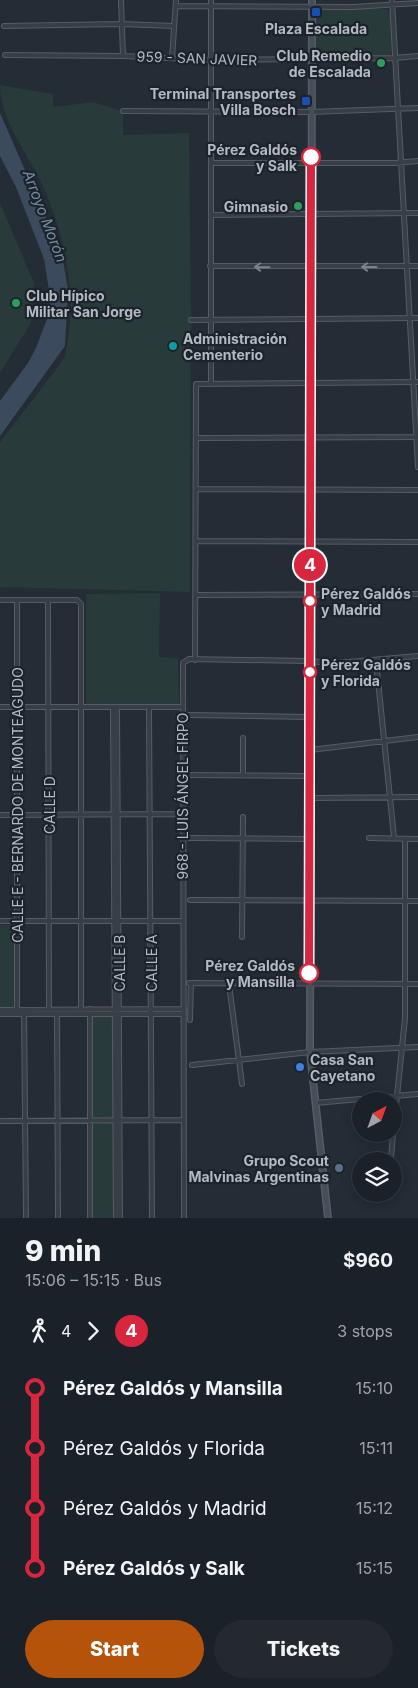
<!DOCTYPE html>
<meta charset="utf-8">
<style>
:root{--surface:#1b2128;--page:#242930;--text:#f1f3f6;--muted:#a0a3a8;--line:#393e45;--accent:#b45309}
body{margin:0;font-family:Inter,sans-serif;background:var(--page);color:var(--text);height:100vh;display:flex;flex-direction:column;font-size:19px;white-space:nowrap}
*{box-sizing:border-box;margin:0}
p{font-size:16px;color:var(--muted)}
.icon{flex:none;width:28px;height:28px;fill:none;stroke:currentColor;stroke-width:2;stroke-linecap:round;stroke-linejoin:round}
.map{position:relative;height:1218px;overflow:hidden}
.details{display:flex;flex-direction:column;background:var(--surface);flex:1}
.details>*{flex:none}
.badge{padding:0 10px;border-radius:16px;font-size:18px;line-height:32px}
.needle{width:32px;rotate:41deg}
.tools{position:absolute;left:352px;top:1092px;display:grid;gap:10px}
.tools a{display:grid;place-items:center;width:50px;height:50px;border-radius:50%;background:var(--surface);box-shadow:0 2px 12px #0003,0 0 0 1px var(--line);font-size:25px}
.map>.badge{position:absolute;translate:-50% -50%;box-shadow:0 0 0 2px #fff}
.legs{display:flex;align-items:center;gap:8px;height:55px;padding:0 25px;font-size:16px}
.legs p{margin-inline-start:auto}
.headline{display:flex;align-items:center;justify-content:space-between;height:85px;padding:0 25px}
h1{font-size:28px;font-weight:800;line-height:38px}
.action{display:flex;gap:10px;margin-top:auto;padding:10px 25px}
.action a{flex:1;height:58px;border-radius:30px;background:var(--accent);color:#fff;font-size:20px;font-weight:800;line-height:58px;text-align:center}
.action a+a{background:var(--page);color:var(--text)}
ul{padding:0 25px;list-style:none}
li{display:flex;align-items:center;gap:18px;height:60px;font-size:19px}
li i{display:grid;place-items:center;width:8px;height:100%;margin:0 6px;background:currentColor}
li i::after{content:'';width:12px;height:12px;margin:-6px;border:4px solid;border-radius:50%;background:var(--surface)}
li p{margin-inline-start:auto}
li:first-child i{background:linear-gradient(#0000 50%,currentColor 0)}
li:last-child i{background:linear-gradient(currentColor 50%,#0000 0)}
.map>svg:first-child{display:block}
.green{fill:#283a39}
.water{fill:#3b4b5d}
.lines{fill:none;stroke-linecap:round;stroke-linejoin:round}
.street-casing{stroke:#555c64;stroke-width:6}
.secondary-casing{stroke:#555c64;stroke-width:8}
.street{stroke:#373e46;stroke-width:4}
.secondary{stroke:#454e59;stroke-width:5}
.oneway{stroke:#7b828b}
.line-1-casing{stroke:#fff;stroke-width:11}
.line-1{stroke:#d7263d;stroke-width:8}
.transit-dot{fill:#1a4fb4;stroke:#1c232b;stroke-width:2}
.leisure-dot{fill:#2e9e5b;stroke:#1c232b;stroke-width:2}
.stop-1-dot{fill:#fff;stroke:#d7263d;stroke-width:2.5}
.culture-dot{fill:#0f9aa8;stroke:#1c232b;stroke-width:2}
.shop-dot{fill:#3f7fe0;stroke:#1c232b;stroke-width:2}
.service-dot{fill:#5c6f8a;stroke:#1c232b;stroke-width:2}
.labels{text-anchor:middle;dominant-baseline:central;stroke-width:4.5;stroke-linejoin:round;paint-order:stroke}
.poi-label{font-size:14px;font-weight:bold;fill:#b2b9c3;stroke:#1c232b;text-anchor:end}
.street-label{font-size:14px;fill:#b2b9c3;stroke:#1c232b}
.stop-label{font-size:14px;font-weight:bold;fill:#b2b9c3;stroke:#1c232b;text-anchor:end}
.water-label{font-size:15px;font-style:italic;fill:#768ba2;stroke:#1c232b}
</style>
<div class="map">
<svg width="418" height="1218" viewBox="0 0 418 1218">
<rect width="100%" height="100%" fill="#242c36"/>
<path class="green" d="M318 9H387L390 14 392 52 389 56 318 58 315 55V11Z
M0 85 53 94V107L93 102 123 111V135L189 133 191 308 190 592 0 587V442L64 359C79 301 66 236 41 182 26 151 0 120 0 85Z
M0 203 34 283 31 323 0 373Z
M160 593 159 657 178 658 179 705 86 704V594Z
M0 925H12L15 929V1005L13 1008H0Z
M90 1014H115L116 1218H90Z"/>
<path class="water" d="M0 113 62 255 68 289 65 346 0 436V401L28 363 36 348 49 314 50 296 44 259 16 187 0 156Z"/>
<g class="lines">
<defs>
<path id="street" d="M121 0 123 56
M211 0V383
M392 0 418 467
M176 6 353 7 418 3
M4 26 121 24 174 26
M5 55 123 56 210 60 395 58 418 56
M172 58 176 0
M123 111 310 112 418 108
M211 163H395L418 161
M211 215 418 213
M210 266H418
M191 320 418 318
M196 438 418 437
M196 489 418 490
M196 541 418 542
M196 595 418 594
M0 600H77L81 604V1010
M17 600V1011
M48 601 49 1010
M195 660 196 384 418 382
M376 661 394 837
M0 707H182
M113 707 116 1218
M117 707 120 1218
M149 707 152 1218
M189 715 310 717
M243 738V775
M310 750 418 737
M188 775 310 776
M310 798 418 797
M0 815 183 814
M189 838 310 839
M369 838 418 839
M190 900 418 901
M0 921H183
M242 937 243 817
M189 983 418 984
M229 984 242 1084
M90 1009V1218
M0 1010 184 1009
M24 1010 26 1218
M57 1010 58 1218
M0 1014H184
M190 1020 191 984
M192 1065 310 1052 418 1047
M315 1103 418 1094
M0 1121 184 1120
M394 1125 405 1018V840
M391 1158 393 1134
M184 1218 183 663 189 659 305 661 337 663 418 656"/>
<path id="secondary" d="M312 0 310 1052 328 1218"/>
</defs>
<use href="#street" class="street-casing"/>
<use href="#secondary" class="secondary-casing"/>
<use href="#street" class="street"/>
<use href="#secondary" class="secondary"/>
</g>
<defs><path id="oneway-shaft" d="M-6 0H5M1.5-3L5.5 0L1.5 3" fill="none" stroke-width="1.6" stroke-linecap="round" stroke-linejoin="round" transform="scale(1.25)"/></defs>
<g class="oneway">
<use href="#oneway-shaft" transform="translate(262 267) rotate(-179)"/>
<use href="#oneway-shaft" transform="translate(369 267) rotate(-180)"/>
</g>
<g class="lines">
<defs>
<path id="line-1" d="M309 973 311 157"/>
</defs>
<use href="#line-1" class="line-1-casing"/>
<use href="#line-1" class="line-1"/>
</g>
<g class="transit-dot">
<rect x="311" y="7" width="10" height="10" rx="2.5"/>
<rect x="301" y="96" width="10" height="10" rx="2.5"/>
</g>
<g class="leisure-dot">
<circle cx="381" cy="63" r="5"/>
<circle cx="298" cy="206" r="5"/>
<circle cx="16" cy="303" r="5"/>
</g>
<g class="stop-1-dot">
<circle cx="311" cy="157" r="9"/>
<circle cx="310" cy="601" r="6"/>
<circle cx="310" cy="672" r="6"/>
<circle cx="309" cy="973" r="9"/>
</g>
<circle class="culture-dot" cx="173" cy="346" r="5"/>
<circle class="shop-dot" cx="300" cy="1067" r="5"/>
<circle class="service-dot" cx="339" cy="1168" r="5"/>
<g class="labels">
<g class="poi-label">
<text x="316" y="28" text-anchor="middle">Plaza Escalada</text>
<text x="371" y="55">Club Remedio<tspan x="371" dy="16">de Escalada</tspan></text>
<text x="296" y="93">Terminal Transportes<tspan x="296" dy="16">Villa Bosch</tspan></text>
<text x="288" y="206">Gimnasio</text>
<text x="26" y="295" text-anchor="start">Club Hípico<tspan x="26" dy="16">Militar San Jorge</tspan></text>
<text x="183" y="338" text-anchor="start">Administración<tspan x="183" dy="16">Cementerio</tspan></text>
<text x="310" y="1059" text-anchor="start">Casa San<tspan x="310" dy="16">Cayetano</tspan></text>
<text x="329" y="1160">Grupo Scout<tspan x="329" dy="16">Malvinas Argentinas</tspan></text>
</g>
<g class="street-label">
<text transform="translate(197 58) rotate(2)">959 - SAN JAVIER</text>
<text transform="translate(182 796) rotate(-90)">968 - LUIS ÁNGEL FIRPO</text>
<text transform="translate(17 805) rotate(-90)">CALLE E - BERNARDO DE MONTEAGUDO</text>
<text transform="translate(49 805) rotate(-90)">CALLE D</text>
<text transform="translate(119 963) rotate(-90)">CALLE B</text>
<text transform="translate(151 963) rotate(-90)">CALLE A</text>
</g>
<g class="stop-label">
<text x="297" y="149">Pérez Galdós<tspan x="297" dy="16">y Salk</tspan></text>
<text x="321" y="593" text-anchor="start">Pérez Galdós<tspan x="321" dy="16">y Madrid</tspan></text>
<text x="321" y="664" text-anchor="start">Pérez Galdós<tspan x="321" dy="16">y Florida</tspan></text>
<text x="295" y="965">Pérez Galdós<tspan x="295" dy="16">y Mansilla</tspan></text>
</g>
<g class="water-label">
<text transform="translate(45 216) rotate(69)">Arroyo Morón</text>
</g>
</g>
</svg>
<div class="tools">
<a><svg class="needle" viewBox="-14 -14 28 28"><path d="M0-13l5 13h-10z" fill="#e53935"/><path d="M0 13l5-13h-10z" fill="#a0a3a8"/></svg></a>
<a><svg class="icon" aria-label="layers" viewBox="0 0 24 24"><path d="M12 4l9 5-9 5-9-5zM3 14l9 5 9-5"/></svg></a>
</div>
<b class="badge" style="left:310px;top:565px;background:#d7263d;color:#fff">4</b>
</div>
<section class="details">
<div class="headline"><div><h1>9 min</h1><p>15:06 – 15:15 · Bus</p></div><b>$960</b></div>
<div class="legs"><svg class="icon" aria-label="walk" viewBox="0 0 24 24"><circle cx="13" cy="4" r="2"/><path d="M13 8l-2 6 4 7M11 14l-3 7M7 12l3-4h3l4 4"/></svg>4<svg class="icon" aria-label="forward" viewBox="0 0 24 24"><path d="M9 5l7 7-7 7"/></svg><b class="badge" style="background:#d7263d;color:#fff">4</b><p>3 stops</p></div>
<ul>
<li><i style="color:#d7263d"></i><b>Pérez Galdós y Mansilla</b><p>15:10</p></li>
<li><i style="color:#d7263d"></i><span>Pérez Galdós y Florida</span><p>15:11</p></li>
<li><i style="color:#d7263d"></i><span>Pérez Galdós y Madrid</span><p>15:12</p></li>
<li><i style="color:#d7263d"></i><b>Pérez Galdós y Salk</b><p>15:15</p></li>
</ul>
<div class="action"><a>Start</a><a>Tickets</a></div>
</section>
